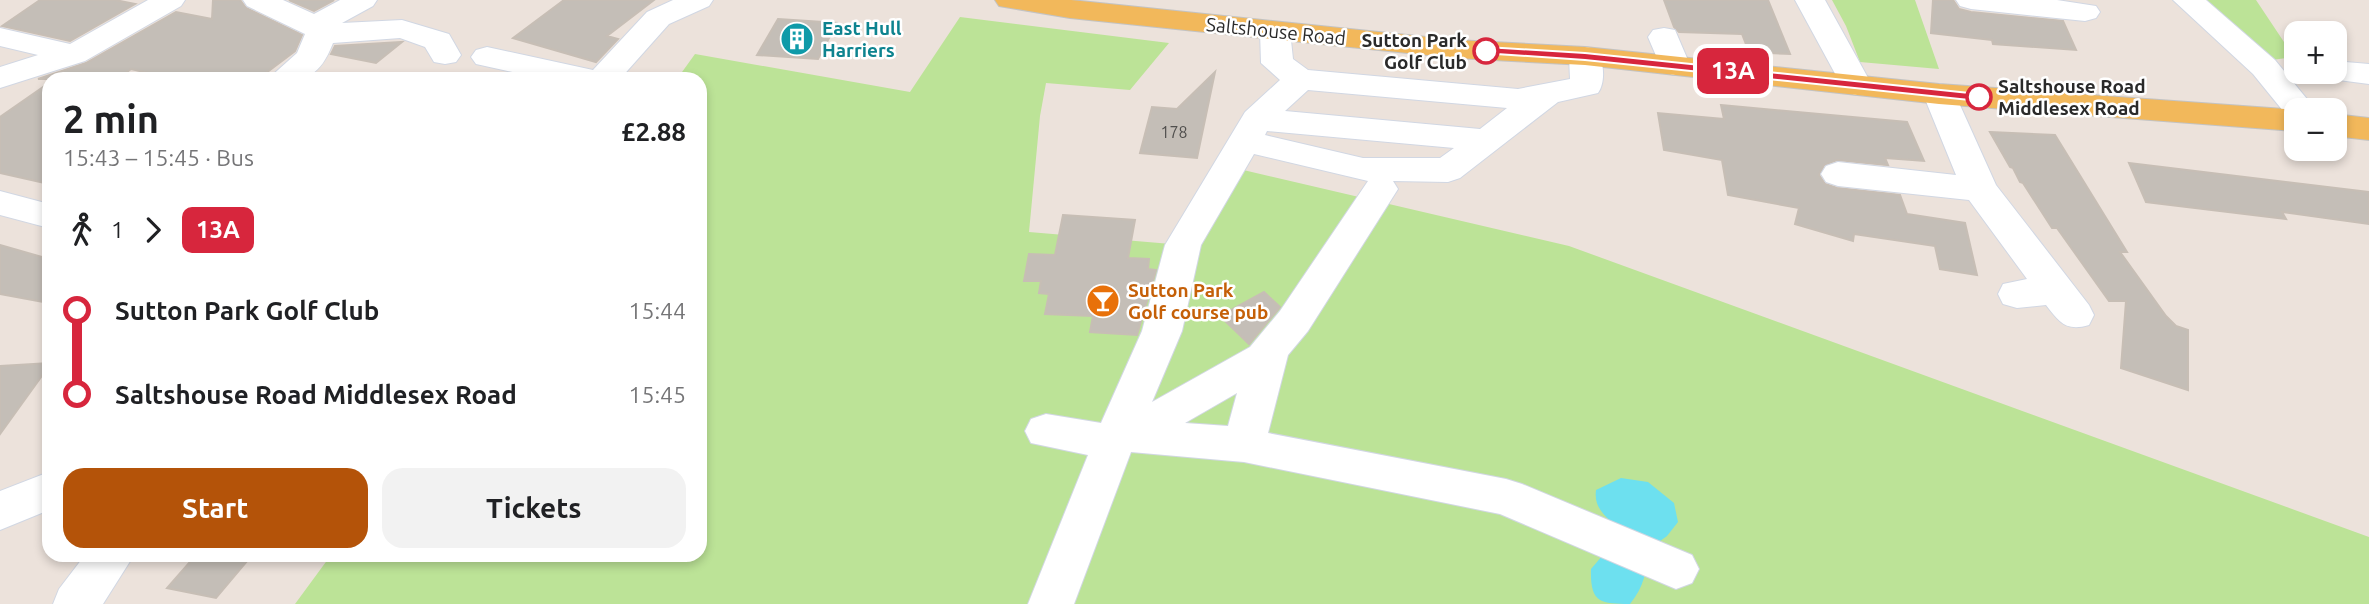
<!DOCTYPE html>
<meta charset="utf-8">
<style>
:root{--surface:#fff;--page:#f2f2f2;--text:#202124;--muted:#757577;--accent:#b45309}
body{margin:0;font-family:Ubuntu,sans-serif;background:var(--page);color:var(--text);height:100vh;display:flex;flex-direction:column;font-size:26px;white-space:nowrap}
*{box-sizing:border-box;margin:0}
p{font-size:23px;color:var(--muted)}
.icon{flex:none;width:38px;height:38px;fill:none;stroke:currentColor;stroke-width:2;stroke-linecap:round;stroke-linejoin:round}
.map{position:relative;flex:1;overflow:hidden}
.sheet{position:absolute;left:42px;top:72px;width:665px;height:490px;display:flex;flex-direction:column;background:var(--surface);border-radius:21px;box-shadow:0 4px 10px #0003}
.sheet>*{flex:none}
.badge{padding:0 14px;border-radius:10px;font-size:24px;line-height:46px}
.tools{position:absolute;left:2284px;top:21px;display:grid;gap:14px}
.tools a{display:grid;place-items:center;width:63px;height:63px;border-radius:14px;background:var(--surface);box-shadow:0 4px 10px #0003;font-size:35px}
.map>.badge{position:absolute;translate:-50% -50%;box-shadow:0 0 0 4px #fff}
.legs{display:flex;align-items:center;gap:10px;height:77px;padding:0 21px;font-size:23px}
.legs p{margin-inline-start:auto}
.head{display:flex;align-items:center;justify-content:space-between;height:119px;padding:0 21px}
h1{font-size:38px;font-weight:700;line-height:52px}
.primary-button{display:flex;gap:14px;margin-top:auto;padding:14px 21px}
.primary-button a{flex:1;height:80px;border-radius:21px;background:var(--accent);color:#fff;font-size:28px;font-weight:700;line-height:80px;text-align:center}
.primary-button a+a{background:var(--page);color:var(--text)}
ul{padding:0 21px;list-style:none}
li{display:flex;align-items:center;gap:24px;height:84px;font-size:26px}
li i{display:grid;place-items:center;width:10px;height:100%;margin:0 9px;background:currentColor}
li i::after{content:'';width:18px;height:18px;margin:-9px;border:5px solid;border-radius:50%;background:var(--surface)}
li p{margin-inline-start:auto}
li:first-child i{background:linear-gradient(#0000 50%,currentColor 0)}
li:last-child i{background:linear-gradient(currentColor 50%,#0000 0)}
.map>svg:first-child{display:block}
.green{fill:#bce397}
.water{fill:#6de0ef}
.building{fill:#c4beb7;stroke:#c7beb5;stroke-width:2}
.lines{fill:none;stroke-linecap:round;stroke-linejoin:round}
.minor-casing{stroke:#d1d7e3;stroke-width:2}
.major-casing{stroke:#c3c3c3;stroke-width:2}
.minor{fill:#fff;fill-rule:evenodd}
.major{fill:#f2b85b;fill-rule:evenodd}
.line-1{fill:#d7263d;stroke:#fff;stroke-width:2}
.stop-1-dot{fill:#fff;stroke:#d7263d;stroke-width:3.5}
.labels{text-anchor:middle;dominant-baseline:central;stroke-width:5;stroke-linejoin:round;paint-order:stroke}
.number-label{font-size:16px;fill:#504f4d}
.culture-label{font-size:19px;font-weight:bold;fill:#0d838f;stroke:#fff;text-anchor:start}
.street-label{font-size:19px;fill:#2a2a2a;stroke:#fff}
.stop-label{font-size:19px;font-weight:bold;fill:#2a2a2a;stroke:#fff;text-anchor:end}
.food-label{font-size:19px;font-weight:bold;fill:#c56008;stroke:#fff;text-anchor:start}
</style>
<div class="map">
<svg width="2369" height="604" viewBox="0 0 2369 604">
<rect width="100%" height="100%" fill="#ece2db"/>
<path class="green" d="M1832 0H1915L1939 69 1860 62 1846 26Z
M2205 0H2256L2294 57 2272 60Z
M960 17 1169 43 1130 90 1046 83 1040 116 1029 232 1183 245 1239 169 1569 246 2369 537V604H295L331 555H700V79H677L695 54 910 92Z"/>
<path class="water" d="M1621 478 1648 482 1674 503 1678 522 1667 536 1649 549C1647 570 1644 587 1630 604 1600 604 1590 603 1591 569L1620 535C1612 517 1593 513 1596 490Z"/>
<path class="building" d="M40 0H115L135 4 70 41 2 26Z
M213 0H240L246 8 302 35 295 51 258 79H174L131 69 118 79H38L86 63 176 12 212 19Z
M289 0H334L314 11Z
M564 0H654L607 36 618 39 596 62 513 38Z
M1664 0H1768L1790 54 1749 52 1742 34 1679 32 1674 27Z
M1933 0H1953L1959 9 1971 12 2063 21 2076 50 1993 44 1992 40 1931 33Z
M778 19 837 23 818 59 757 55Z
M402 42 376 63 331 54 335 46Z
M1215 72 1197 158 1140 153 1152 107 1177 109Z
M49 83V184L0 173V117Z
M1721 105 1907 122 1924 161 1885 158 1888 165 1837 160 1824 165 1819 175 1825 184 1837 188 1900 195 1907 214 1965 223 1977 275 1940 269 1935 246 1854 234 1853 241 1795 224 1799 208 1728 195 1722 160 1664 150 1658 113 1724 119Z
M1990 132 2055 135 2127 252H2120L2166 316 2176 326 2188 330V390L2121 368 2126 301H2109L2057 228H2052L2023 183 2020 182 2013 168 2010 167Z
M2129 163 2369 192V224L2282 212 2286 219 2146 202Z
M1063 215 1135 220 1128 258 1149 259 1148 269 1156 270 1137 335 1090 332 1093 316 1045 314 1049 294 1039 293 1041 281H1024L1029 254 1055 255Z
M0 245 49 259V303L0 294Z
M1264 292 1280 307 1249 344 1220 316Z
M49 363V366L0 434V366Z
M196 555H223L248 560 216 598 167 588Z"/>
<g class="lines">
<defs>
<path id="minor" d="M148 0H185L181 6 85 61 0 88V67L38 55 0 46V28L70 44Z
M243 0H283L314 14 340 0H377L373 6 342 23 402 20 449 34 461 55 456 62 445 64 434 62 425 47 400 38 333 43C318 81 305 79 268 79L297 53 305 34 247 6Z
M673 0H713L709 6 669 24 620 79H544L476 64 471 57 476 50 487 47 593 70 647 12Z
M1795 0H1825L1872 85 1867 92 1856 95 1845 92Z
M1956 0H2057L2096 6 2100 12 2096 18 2085 21 1971 9 1960 6Z
M2173 0H2206L2275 60 2316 110H2296V119L2288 117 2253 74Z
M1275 22 1286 24 1290 31 1293 59 1308 70 1518 89 1570 79 1569 56 1574 49 1585 47 1596 49C1604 60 1606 82 1598 93L1558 102 1460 178 1448 182 1393 181 1398 189 1308 331 1288 355 1268 433 1506 479 1522 484 1692 555 1699 569 1692 583 1676 589 1500 514 1244 462 1131 452 1074 604H1028L1088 455 1031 443 1025 431 1031 419 1046 414 1101 423 1142 331 1165 245 1245 112 1280 80 1261 63 1260 31 1264 24ZM1308 90 1507 108 1480 129 1285 111ZM1267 131 1454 148 1440 158H1363L1265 135ZM1254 154 1368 181 1280 311 1250 347 1152 402 1182 331 1201 245ZM1237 393 1228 426 1185 423Z
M1664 28 1675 30 1690 65 1685 72 1674 75 1663 72 1648 37 1653 30Z
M2334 61 2369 64V84L2323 78 2318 72H2334Z
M1939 84 1951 87 1955 94 1996 185 2089 305 2094 315 2089 325C2066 332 2059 322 2046 305L2017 308 2003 304 1998 294 2003 284 2027 279 1969 200 1838 186 1826 182 1821 174 1826 166 1838 162 1956 175 1923 94 1927 87Z
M0 191 49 204V228L0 215Z
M49 472V510L0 530V491Z
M85 555H134L103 604H53L59 589Z"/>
<path id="major" d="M995 0H1071L1456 40 1585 47 1939 84 2299 110H2296V131L1939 104 1585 65 1456 58 1070 18 999 6Z
M2334 114 2369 118V140L2334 136Z"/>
</defs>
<use href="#minor" class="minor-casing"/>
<use href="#major" class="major-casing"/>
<use href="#minor" class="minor"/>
<use href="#major" class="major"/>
</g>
<path class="line-1" d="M1486 47 1585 53 1979 94 1985 97 1979 101 1585 60 1482 53V48Z"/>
<defs>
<symbol id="building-disc" viewBox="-11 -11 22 22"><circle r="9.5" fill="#0f9aa8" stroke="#fff"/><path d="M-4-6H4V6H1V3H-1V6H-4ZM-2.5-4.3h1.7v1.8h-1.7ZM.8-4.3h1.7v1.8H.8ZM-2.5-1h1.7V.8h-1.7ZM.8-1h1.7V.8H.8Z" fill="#fff"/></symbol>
<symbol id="bar-disc" viewBox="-11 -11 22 22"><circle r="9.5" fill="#e8710a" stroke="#fff"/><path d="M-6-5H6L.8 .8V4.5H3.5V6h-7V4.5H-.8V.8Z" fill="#fff"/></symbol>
</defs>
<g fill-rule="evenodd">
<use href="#building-disc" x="778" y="20" width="38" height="38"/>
<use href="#bar-disc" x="1084" y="282" width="38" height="38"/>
</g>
<g class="stop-1-dot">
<circle cx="1486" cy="51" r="12"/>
<circle cx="1979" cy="97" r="12"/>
</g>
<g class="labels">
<g class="number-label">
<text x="1174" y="132">178</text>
</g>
<g class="culture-label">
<text x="822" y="28">East Hull<tspan x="822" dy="22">Harriers</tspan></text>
</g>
<g class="street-label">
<text transform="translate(1276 31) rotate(6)">Saltshouse Road</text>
</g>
<g class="stop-label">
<text x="1467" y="40">Sutton Park<tspan x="1467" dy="22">Golf Club</tspan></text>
<text x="1998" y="86" text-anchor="start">Saltshouse Road<tspan x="1998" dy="22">Middlesex Road</tspan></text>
</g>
<g class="food-label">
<text x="1128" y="290">Sutton Park<tspan x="1128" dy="22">Golf course pub</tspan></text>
</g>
</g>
</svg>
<div class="tools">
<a>+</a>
<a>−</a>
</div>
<b class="badge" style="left:1733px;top:71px;background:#d7263d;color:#fff">13A</b>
<section class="sheet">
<div class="head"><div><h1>2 min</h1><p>15:43 – 15:45 · Bus</p></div><b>£2.88</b></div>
<div class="legs"><svg class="icon" aria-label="walk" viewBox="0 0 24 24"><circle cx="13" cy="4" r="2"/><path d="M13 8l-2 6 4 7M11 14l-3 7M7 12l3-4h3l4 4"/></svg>1<svg class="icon" aria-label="forward" viewBox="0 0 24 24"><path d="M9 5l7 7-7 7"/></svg><b class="badge" style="background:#d7263d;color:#fff">13A</b></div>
<ul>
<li><i style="color:#d7263d"></i><b>Sutton Park Golf Club</b><p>15:44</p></li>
<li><i style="color:#d7263d"></i><b>Saltshouse Road Middlesex Road</b><p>15:45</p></li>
</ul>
<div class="primary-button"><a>Start</a><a>Tickets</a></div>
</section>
</div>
